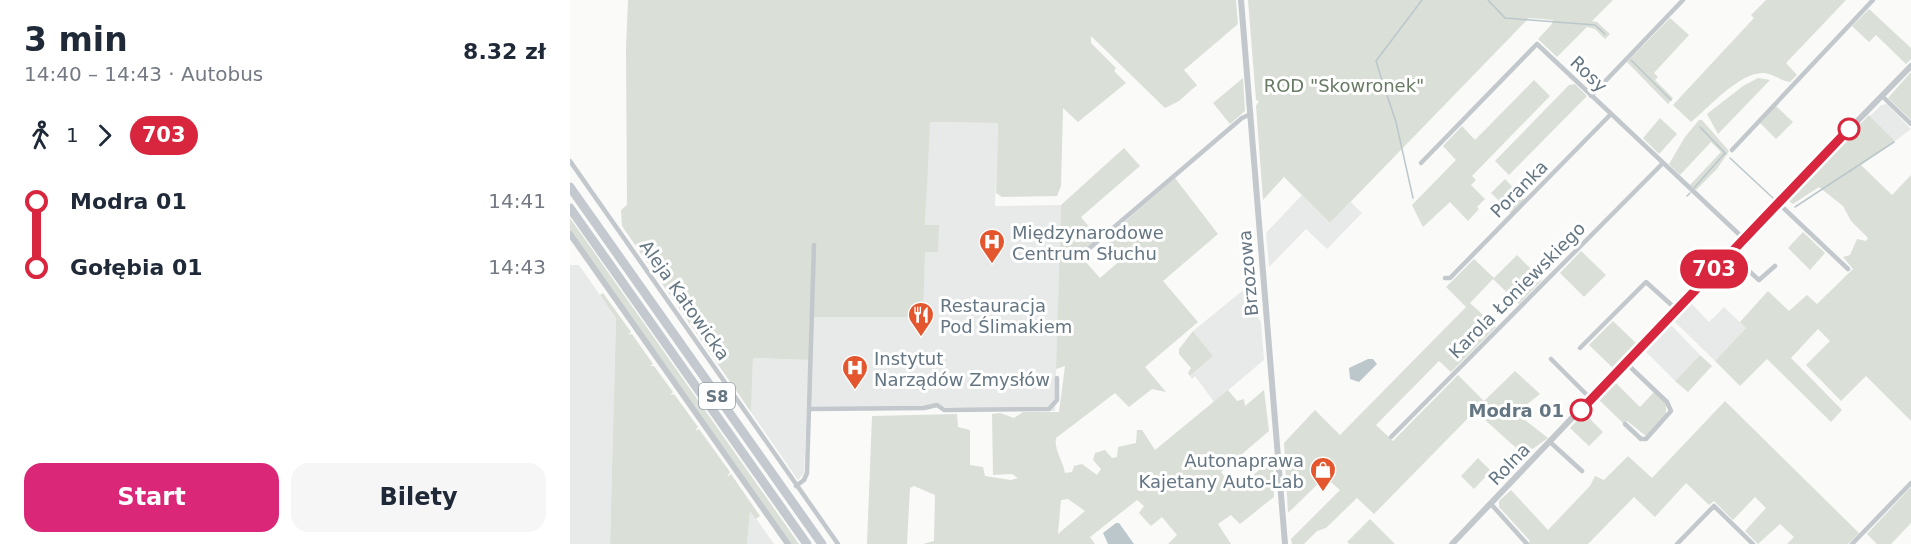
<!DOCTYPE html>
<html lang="pl">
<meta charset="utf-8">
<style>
:root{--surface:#fff;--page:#f6f6f7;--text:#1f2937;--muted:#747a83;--accent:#db2777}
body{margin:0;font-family:"DejaVu Sans",sans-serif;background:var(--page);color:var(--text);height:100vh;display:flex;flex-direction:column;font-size:22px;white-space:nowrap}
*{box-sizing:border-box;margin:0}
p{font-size:20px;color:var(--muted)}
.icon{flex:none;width:33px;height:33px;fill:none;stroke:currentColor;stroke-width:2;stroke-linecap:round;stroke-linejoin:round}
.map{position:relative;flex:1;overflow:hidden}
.drawer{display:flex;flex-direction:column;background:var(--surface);width:570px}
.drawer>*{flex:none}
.badge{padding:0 12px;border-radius:20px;font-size:21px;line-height:39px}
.map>.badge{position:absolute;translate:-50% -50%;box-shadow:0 0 0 3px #fff}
.legs{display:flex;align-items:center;gap:9px;height:66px;padding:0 24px;font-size:20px}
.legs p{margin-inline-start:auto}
.summary{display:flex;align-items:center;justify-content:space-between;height:102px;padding:0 24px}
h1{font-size:33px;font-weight:800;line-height:45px}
.button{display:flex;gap:12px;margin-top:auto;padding:12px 24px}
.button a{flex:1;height:69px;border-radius:18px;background:var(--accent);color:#fff;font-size:24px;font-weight:800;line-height:69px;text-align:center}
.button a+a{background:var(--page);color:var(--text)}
ul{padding:0 24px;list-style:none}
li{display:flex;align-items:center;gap:21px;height:66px;font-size:22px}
li i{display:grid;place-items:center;width:9px;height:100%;margin:0 8px;background:currentColor}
li i::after{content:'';width:15px;height:15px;margin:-8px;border:4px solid;border-radius:50%;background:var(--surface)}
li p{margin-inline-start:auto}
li:first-child i{background:linear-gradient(#0000 50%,currentColor 0)}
li:last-child i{background:linear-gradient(currentColor 50%,#0000 0)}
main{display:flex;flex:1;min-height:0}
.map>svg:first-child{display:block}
.built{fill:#e8e9e9}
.green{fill:#dadfd7;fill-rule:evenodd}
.water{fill:#bbc7cb}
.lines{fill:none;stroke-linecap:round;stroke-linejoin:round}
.stream{stroke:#bbc7cb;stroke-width:1.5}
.minor{stroke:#c3c8cc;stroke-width:4.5}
.tertiary{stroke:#c3c8cc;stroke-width:6}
.motorway{stroke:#c3c9ce;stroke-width:9}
.line-1-casing{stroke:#fff;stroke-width:14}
.line-1{stroke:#d7263d;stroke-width:9}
.stop-1-dot{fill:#fff;stroke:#d7263d;stroke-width:3}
.labels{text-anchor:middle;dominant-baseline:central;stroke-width:6;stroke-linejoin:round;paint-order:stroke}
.shield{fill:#fff;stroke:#939fa8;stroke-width:1.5}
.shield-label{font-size:16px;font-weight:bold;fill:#657683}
.street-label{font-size:18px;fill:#657683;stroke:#fff}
.park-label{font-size:18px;fill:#687a64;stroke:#fff}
.poi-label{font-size:18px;fill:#657683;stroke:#fff;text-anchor:start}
.stop-label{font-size:18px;font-weight:bold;fill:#657683;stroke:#fff;text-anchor:end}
</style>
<main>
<section class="drawer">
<div class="summary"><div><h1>3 min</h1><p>14:40 – 14:43 · Autobus</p></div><b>8.32 zł</b></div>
<div class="legs"><svg class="icon" aria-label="walk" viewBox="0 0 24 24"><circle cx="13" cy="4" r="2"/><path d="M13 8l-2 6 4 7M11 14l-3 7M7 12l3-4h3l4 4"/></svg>1<svg class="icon" aria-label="forward" viewBox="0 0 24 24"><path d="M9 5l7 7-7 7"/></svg><b class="badge" style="background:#d7263d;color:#fff">703</b></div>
<ul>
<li><i style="color:#d7263d"></i><b>Modra 01</b><p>14:41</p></li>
<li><i style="color:#d7263d"></i><b>Gołębia 01</b><p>14:43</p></li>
</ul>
<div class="button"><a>Start</a><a>Bilety</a></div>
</section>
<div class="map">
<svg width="1341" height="544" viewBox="0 0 1341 544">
<rect width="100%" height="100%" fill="#fafaf8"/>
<path class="built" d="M1317 104 1341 129 1325 141 1300 116 1311 105Z
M358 122 428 123 425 206 491 205 485 411 374 407 240 408 243 317H353Z
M732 195 760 223 781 202 792 213 757 249 736 229 699 267 696 233Z
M0 265H9L46 318 40 544H0Z
M687 279 690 312 688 318 691 322 694 360 644 402 625 376 622 379 620 376 643 356 623 331Z
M1119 301 1139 322 1154 307 1176 328 1145 361 1102 319Z
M1099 323 1130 355 1105 381 1074 350Z
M183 358 239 360 234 473 228 480 181 412Z
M180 510 204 544H177Z"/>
<path class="green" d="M58 0H666L668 24 614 70 627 85 609 101 595 108 521 36V43L546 68 544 71 556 83 508 122 493 108 491 186 487 196 432 197 426 193 428 123 360 122 355 225H369L368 252H355L353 317H240L239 360 183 358 181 412 52 226 51 210 57 205 56 48Z
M678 0H1043L1022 21 1027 22 1040 34 1035 39 1025 29 1017 27 987 57 968 39 982 24 983 20 959 18 760 223 714 177 693 200 686 106 689 101 686 100Z
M1196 0H1276L1216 63 1227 75 1220 82C1211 81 1204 74 1194 73 1171 71 1139 107 1121 122L1103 105 1184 18 1181 15Z
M1299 9 1341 48V59L1336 64 1306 35 1299 42 1282 26Z
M1100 18 1119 35 1084 73 1088 77 1085 80 1103 98 1098 104 1057 62Z
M1341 72V120L1318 98Z
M673 78 675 111 660 124 643 103Z
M1188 78 1200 80 1148 134 1137 114 1173 86Z
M964 80 980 96 902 176 906 180 901 185 915 199 907 207 909 209 898 221 880 202 853 227 842 205 886 160 873 146 892 126 905 140Z
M1005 84 1017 96 939 175 925 161 999 85Z
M1206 106 1223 122 1206 139 1190 123Z
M1299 115 1325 141 1291 165 1322 195 1341 175V421L1296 376 1271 401 1236 365 1260 341 1248 329 1221 358 1272 410 1261 422 1197 359 1170 386 1145 361 1176 328 1170 322 1198 291 1219 311 1237 295 1247 304 1283 269 1273 257 1280 255 1287 239 1296 241 1298 238 1281 221 1273 206 1249 187 1223 204 1217 200Z
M1090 118 1107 134 1089 154 1073 138Z
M1129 120H1132L1159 151 1147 169 1126 190 1120 185 1151 152 1141 142 1110 175 1099 164 1115 137Z
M554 148 570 166 511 217 528 238 512 252 517 257 514 260 530 278 553 258 536 238 605 178 648 234 593 281 628 322 575 367 596 392 582 389 559 407 545 393 486 438C484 450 493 461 495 473L502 472 504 466 512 464 527 475 531 469 523 460 525 453 535 450 542 458 547 457 548 447 566 443 567 430H572L585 450 658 390 667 401 674 399 675 406 694 390 699 431 651 472 665 491 703 458 704 497 670 524 661 515 648 524 661 544H598L607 535 592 517 581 526 569 513 574 506 567 500 520 537 525 544H353L364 541 365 495 344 486 340 488 337 544H297L302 416 387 414 388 427 400 430V465L413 467 415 476 441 480 448 478 442 474 423 475 422 414 430 413 444 418 453 412H489L495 366 486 369 491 205ZM498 499 515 511 488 534 491 500Z
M935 179 954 199 941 213 921 193Z
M0 218 229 544H221L0 230Z
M1233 232 1255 253 1240 270 1218 248Z
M1011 251 1036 275 1014 297 990 273Z
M947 255 972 280 949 304 923 279 900 303 926 327 881 372 869 361 806 425 823 441 888 375 914 401 945 371 970 394 946 413 978 438 954 455 905 411 804 514 787 498 756 528 747 531 734 544H722L721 539 770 490 755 477 718 513 714 443 745 410 770 435 896 307 876 287 904 259 924 278Z
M33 293 61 332 58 335 62 334 83 364 80 366H84L103 392 100 395 104 394 128 427 125 431 129 429 160 472 157 477 161 474 190 516 186 519 180 511 177 544H40L46 318 30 295Z
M1043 321 1067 344 1044 369 1019 345Z
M623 331 643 356 620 376 618 373 621 368 609 354V349Z
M1130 355 1142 366 1118 392 1105 381Z
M1044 381 1070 407 1084 392 1096 404V415L1076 436 1057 421 1054 424 1027 398Z
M1155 401 1289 533 1278 544H1217L1224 537 1210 524 1188 544 1175 531 1196 508 1185 497 1163 520 1144 501 1139 505 1116 483 1085 517 1064 497 1018 544H957L960 541 929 507V501L941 490 978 530 1020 486 1025 476 1034 480 1058 456 1082 478Z
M1014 413 1033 432 1019 446 1000 428Z
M908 458 921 471 904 489 891 476Z
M1341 487V523L1321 544H1307L1297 534Z
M800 519 825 544H780L777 542Z"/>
<path class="water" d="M798 359H803L807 364 789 382 780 379 779 368Z
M546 523H549L564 544H538L533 533Z"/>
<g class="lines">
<path class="stream" d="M918 0 935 18 1025 25 1035 34
M1061 60 1101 100
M815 90 806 61 852 0
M817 95 826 122 843 198
M1130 127 1156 154
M1160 158 1204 199
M1124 188 1155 153
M1117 196 1120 193
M1225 207 1324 142"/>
<path class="minor" d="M1021 96 1113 0
M1312 96 1341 124
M1162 150 1303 0
M0 161 268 544
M851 163 967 44 1173 238
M1207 202 1278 269
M515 252 672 118 681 114
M1159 253 1189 280 1205 266
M875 278H880L1041 114
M1010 348 1076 282 1106 309
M981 359 1021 399
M239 409 354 408 367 405 374 410 479 409 487 400V378
M1055 424 1071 439H1076L1101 411 1097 402 1056 363
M821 437 1093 163
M980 442 1012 471
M226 486 234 480 237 473 244 245
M921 504 957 544
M1107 544 1144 506 1183 544
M1282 544 1341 483"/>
<path class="tertiary" d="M671 0 715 544
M0 234 218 544
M882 544 1181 230 1341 66"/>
<path class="motorway" d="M0 187 252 544
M0 208 237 544"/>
</g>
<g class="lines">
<defs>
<path id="line-1" d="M1011 410 1279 129"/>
</defs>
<use href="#line-1" class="line-1-casing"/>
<use href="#line-1" class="line-1"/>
</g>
<defs>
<symbol id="hospital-pin" viewBox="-11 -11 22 30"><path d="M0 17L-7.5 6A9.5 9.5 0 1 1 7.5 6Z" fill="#e4572e" stroke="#fff"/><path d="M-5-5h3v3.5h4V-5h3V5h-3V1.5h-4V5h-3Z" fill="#fff"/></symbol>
<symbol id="restaurant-pin" viewBox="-11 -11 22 30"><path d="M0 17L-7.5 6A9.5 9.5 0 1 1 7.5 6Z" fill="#e4572e" stroke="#fff"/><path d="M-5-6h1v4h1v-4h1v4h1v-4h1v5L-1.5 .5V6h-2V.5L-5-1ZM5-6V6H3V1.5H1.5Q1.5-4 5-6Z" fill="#fff"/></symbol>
<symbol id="shop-pin" viewBox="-11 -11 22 30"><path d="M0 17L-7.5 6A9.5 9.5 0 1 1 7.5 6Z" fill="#e4572e" stroke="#fff"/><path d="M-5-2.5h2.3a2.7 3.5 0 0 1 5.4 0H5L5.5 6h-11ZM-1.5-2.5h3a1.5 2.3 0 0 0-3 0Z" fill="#fff"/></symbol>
</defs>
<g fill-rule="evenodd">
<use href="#hospital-pin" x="407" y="227" width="30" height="40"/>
<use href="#restaurant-pin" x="336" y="300" width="30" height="40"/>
<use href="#hospital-pin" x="270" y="353" width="30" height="40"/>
<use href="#shop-pin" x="738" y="455" width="30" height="40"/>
</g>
<g class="stop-1-dot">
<circle cx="1279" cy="129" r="10"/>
<circle cx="1011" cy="410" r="10"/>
</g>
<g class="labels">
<rect class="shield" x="129" y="383" width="36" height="26" rx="4.5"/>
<g class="shield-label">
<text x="147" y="396">S8</text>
</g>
<g class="street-label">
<text transform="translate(1019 74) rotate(44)">Rosy</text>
<text transform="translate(949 189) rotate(-45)">Poranka</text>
<text transform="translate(678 273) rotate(-95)">Brzozowa</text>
<text transform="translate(947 290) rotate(-45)">Karola Łoniewskiego</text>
<text transform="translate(115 300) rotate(55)">Aleja Katowicka</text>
<text transform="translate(939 464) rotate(-46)">Rolna</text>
</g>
<g class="park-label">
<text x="774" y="85">ROD "Skowronek"</text>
</g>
<g class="poi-label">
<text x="442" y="232">Międzynarodowe<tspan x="442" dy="21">Centrum Słuchu</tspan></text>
<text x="370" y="305">Restauracja<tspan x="370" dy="21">Pod Ślimakiem</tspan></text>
<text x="304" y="358">Instytut<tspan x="304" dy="21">Narządów Zmysłów</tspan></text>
<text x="734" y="460" text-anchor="end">Autonaprawa<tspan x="734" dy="21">Kajetany Auto-Lab</tspan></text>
</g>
<g class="stop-label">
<text x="994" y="410">Modra 01</text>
</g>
</g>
</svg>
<b class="badge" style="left:1144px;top:269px;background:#d7263d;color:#fff">703</b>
</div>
</main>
